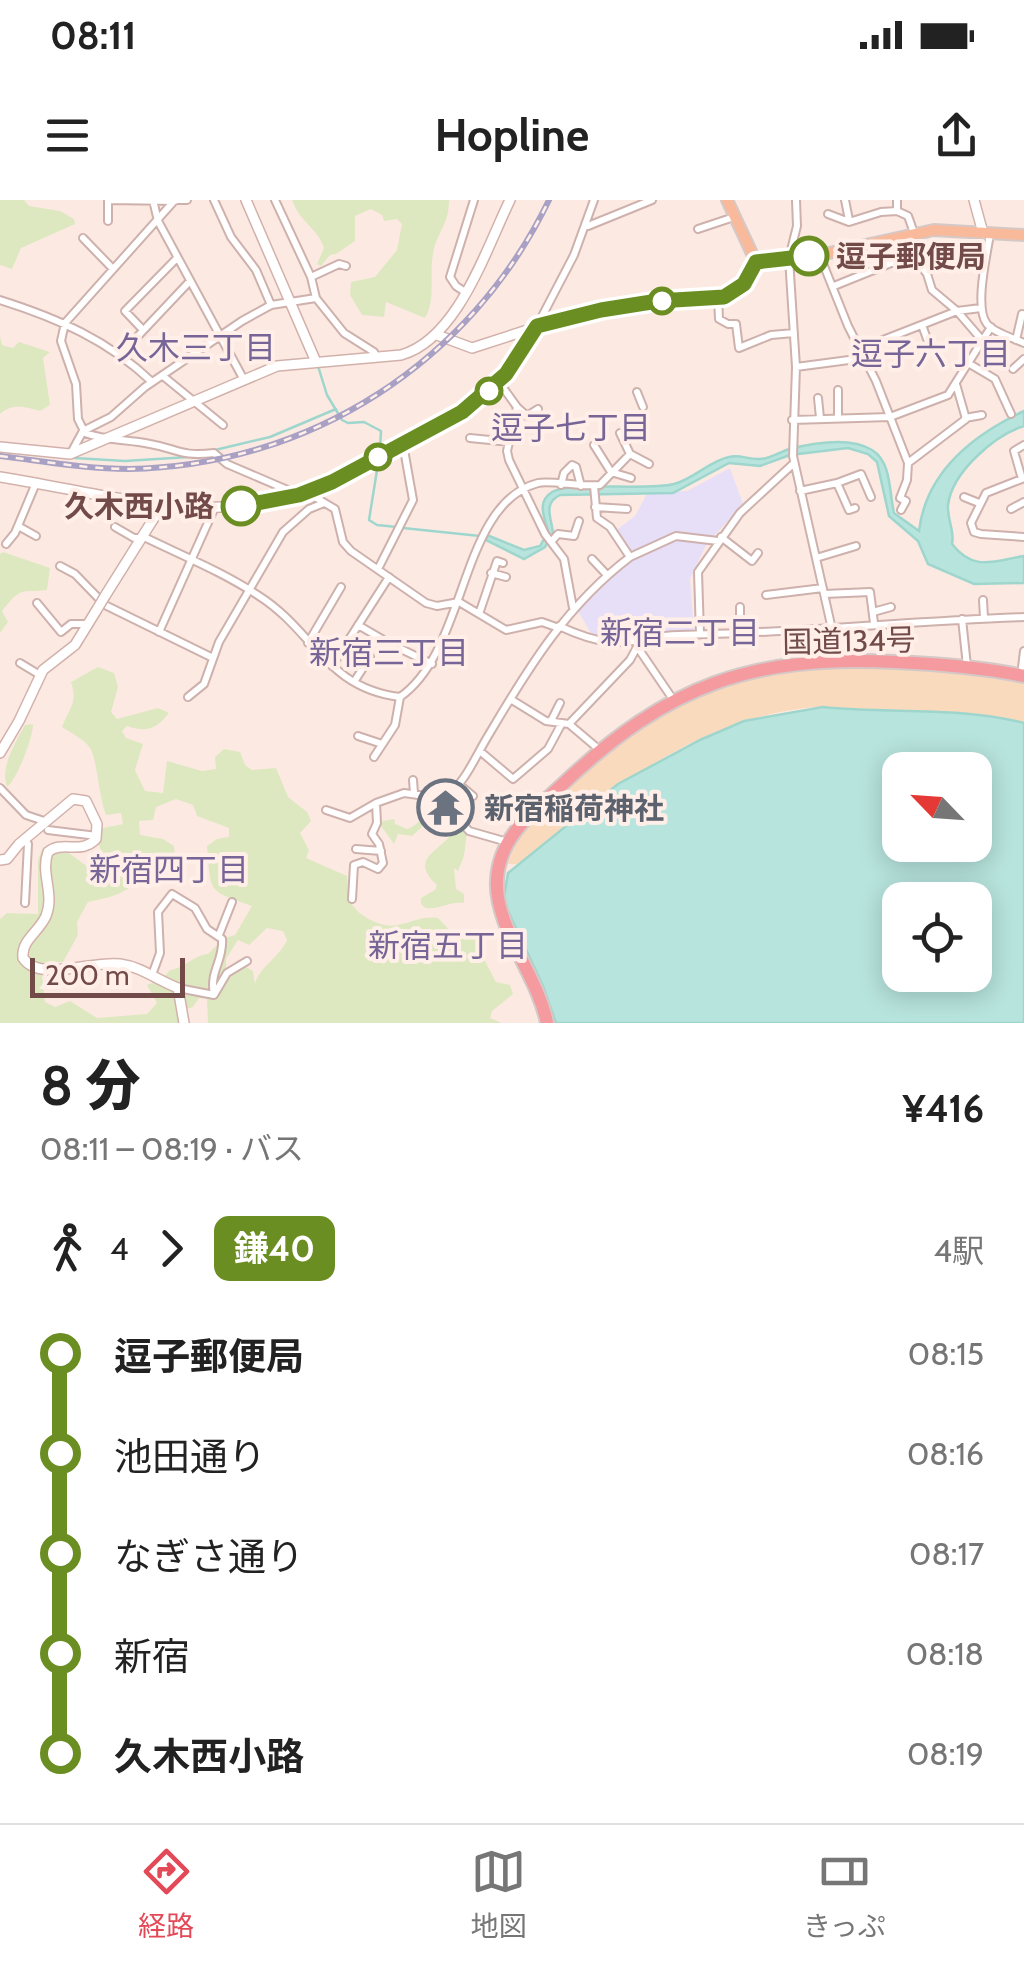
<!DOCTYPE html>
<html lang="ja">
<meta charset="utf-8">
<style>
:root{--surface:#fff;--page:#f6f6f6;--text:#222;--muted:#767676;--line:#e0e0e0;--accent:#e34957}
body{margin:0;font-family:Cabin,"Noto Sans JP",sans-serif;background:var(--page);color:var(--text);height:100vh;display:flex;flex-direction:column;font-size:38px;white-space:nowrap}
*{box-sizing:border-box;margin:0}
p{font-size:32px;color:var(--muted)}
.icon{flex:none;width:55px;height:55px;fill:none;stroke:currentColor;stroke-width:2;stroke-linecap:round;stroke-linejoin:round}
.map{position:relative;height:823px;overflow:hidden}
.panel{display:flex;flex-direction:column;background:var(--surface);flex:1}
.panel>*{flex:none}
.badge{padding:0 20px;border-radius:15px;font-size:35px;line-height:65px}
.needle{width:65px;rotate:295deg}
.tools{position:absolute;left:882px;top:552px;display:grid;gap:20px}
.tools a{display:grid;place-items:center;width:110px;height:110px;border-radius:20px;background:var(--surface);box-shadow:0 5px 25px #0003;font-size:50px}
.scale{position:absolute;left:30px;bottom:25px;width:155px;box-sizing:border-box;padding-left:10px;border:5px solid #724b49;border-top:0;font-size:28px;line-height:35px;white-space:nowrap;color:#724b49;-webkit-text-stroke:8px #ffefe8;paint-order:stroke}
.map>.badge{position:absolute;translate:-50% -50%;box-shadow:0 0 0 5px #fff}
.legs{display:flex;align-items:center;gap:15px;height:110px;padding:0 40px;font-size:32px}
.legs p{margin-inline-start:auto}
.summary{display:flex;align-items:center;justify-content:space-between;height:170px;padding:0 40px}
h1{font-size:55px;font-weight:800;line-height:75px}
ul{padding:0 40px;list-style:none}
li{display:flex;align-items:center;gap:35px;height:100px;font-size:38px}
li i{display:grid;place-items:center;width:15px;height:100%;margin:0 12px;background:currentColor}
li i::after{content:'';width:25px;height:25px;margin:-12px;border:8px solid;border-radius:50%;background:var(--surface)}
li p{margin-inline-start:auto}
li:first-child i{background:linear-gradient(#0000 50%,currentColor 0)}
li:last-child i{background:linear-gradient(currentColor 50%,#0000 0)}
.status{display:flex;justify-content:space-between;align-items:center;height:70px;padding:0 50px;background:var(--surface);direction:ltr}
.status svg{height:28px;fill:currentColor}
header{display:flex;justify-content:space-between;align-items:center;height:130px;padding:0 40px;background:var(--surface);font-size:45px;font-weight:800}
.menu{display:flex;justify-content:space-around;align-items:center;height:140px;border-top:2px solid var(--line);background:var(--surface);font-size:28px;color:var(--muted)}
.menu a{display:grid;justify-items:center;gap:5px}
.menu .on{color:var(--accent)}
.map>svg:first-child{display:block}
.education{fill:#e7dff8}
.green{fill:#dde8c1;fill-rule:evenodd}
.sand{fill:#fadabd}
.water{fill:#b7e4dd;stroke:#9ed6cd;stroke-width:2.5;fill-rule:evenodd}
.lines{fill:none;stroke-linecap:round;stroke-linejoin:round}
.stream{stroke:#9ed6cd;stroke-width:2.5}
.street-casing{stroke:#ceb1ac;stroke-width:10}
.secondary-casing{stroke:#d3b1ab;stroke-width:12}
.primary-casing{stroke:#d5c9c8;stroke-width:14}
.highway-casing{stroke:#d5c9c8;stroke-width:16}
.street{stroke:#fff;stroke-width:6}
.secondary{stroke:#fff;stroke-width:9}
.primary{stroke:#f9b99b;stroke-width:10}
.highway{stroke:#f59a9e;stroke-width:12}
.rail-casing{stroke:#a9a1c4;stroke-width:6}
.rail{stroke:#ffefe8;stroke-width:2.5;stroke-dasharray:8;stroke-linecap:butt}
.secondary-bridge-casing{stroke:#d3b1ab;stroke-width:12;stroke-linecap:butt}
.secondary-bridge{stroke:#fff;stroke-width:9}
.line-1-casing{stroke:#fff;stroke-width:22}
.line-1{stroke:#6b8e23;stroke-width:15}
.stop-1-dot{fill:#fff;stroke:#6b8e23;stroke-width:5}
.labels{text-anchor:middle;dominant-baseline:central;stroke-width:8;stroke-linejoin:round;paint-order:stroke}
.stop-label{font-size:30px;font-weight:bold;fill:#724b49;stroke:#ffefe8;text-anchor:start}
.street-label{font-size:30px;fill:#724b49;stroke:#ffefe8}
.worship-label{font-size:30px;font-weight:bold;fill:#5b616d;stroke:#ffefe8;text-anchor:start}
.neighbourhood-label{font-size:32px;fill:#766596;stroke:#ffefe8}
</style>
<div class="status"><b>08:11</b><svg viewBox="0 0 49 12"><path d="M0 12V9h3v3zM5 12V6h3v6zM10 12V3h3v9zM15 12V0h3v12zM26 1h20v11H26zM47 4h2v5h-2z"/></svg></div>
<header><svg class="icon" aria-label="menu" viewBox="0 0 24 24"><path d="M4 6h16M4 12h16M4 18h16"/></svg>Hopline<svg class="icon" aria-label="share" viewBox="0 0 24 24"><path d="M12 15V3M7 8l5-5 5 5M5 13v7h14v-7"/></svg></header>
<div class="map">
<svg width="1024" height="823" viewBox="0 0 1024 823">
<rect width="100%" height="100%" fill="#fceae2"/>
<path class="education" d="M730 268 743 304 706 345 690 379 694 431 594 438 576 408 632 358 614 332 635 316 648 292 687 291Z"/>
<path class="green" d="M0 0H24L29 6 60 11 74 19 75 24 21 48 12 69 0 65Z
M292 0H449C449 26 436 33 433 54 429 75 436 100 425 118L386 102 384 117 362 115 350 95 351 82 375 77 397 50 402 24 397 19 384 21 382 15 371 9 355 16V41L336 54 330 55 321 66 317 64 324 48C317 27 300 23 292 0Z
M0 136 2 145 13 148 19 142 50 152 43 158 50 205 40 211C25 207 13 203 0 214Z
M3 352 50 368 47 390C19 393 22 386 2 411L8 422 0 433V354Z
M98 467 114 473 118 487 111 512 117 519 158 508 169 513C156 529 147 533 127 526L122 531 126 538 143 544 135 570 145 591 163 593 167 561 202 571 216 569 215 557 224 549 240 552 245 565 252 570 276 568 288 597 307 612 311 621 300 633 309 650 306 658 347 676C348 683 347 694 350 700 356 716 383 729 398 725 414 722 420 716 438 718L458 739 477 733 484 759 496 782 510 785 513 794 492 811 490 818 502 823H208L207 799 199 798 193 807 176 812 180 823H0V719L7 713 38 714V660L43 647 62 648 92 670 104 660 98 642 103 628 123 624 121 613 106 615C99 598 97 558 90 548 84 539 71 533 62 527 69 508 78 504 71 482ZM176 599 193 605 197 616 229 628V637L217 639 207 646C211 695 208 690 252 706L235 735 224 738 208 754C193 755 186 768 170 770L163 778 147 785 157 803 147 814 97 818 70 801 55 807 45 802 42 776 50 762H63L78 735 77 722 88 702C112 697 126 694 143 676H149L153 671V663L161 656H175L174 646 163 639 140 635 139 621 153 620 156 607ZM267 728 283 731 287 740C278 759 259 767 255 784L253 771 244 766 226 777V759L238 740 249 745Z
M33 524C33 538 17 579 7 587 0 567 15 543 25 525Z
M429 598 438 600C444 626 452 618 467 633L464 656 458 671 454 668 456 689 464 694V703C449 701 440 710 425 708L421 704V698L435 690 437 685C410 661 435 653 450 636L432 618 412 636 398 634 394 644 381 626 383 621 394 619 395 624 407 629C422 624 425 612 429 598Z"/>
<path class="sand" d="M862 466 962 470 1024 482V523C975 511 929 513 879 512 859 512 839 506 818 507 702 515 604 593 518 664H508C521 626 541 613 569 586 666 497 729 471 862 466Z"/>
<path class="water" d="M1024 211V226C995 235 952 272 948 305 947 319 955 332 952 344 974 372 993 361 1024 356V383L974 384 928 364 918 341 889 316 877 262 868 254 848 248 790 255 760 266 729 263 673 293 560 295C542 304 552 318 553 334L545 347 524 359 486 340 487 335 524 350 540 346 548 332C546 319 535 303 552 292 568 281 648 291 674 284 694 279 709 261 729 257 740 254 749 260 760 259 770 259 780 252 789 249 813 243 850 236 872 250 892 262 889 293 894 313L919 331C926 271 973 235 1024 211Z
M823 507C890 514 958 506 1024 523V823H556L543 786 508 711 504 697 508 673 618 584 700 540 744 521ZM900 570H975V645H900ZM900 700H975V775H900Z"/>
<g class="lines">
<path class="stream" d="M318 166 327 195 342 220 348 223 364 222 381 231 380 249
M215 250 270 237 336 209
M74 258 125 261 189 257
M378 264 369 320 377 325 397 327
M403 328 480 336"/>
<defs>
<path id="street" d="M153 0 158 21 244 180
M187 0H175L65 123 61 141 76 184 78 219 85 233C106 241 128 239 150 244 179 249 180 257 214 253L227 264 297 294
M214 0 231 37 256 70 271 105
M275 0 311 77 316 98 344 133 374 152 377 157
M796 0 797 26 789 58 796 167 793 256 838 456
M845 0 849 20
M897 0V11
M828 14 849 22 881 12 897 11 908 16 914 33
M108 21V0L175 1
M588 26 652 0
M698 29 734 17
M990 34C987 54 974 108 987 124 995 133 1013 138 1024 143
M912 35 917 61 927 74 932 90 957 111 982 140
M83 38 113 69
M820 56 848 126 876 181 908 263 907 280 900 298 906 301 901 310
M311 77 339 64 346 66
M834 86 891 63 917 61
M465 92 456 86 450 77 474 0
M718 98 719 119 728 124H736L739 148 771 135 794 133
M0 100C57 118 108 140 152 182
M922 125 931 150
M537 126 574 55 594 0
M143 130 125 111 177 58
M1016 140 1022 114
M860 149 957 111 981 108
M121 154 190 81
M968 163 995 179 1011 214
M796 167 864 158
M1013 169 1024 159
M163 176 223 225
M499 182 517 207 507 251 509 260 545 334 564 359 573 408
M637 192 643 207
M818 198 820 218
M518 208 527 216 538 209
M838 217V190
M965 218 982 215
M792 220 890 217 948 195 991 127
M620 233 630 254 649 264
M470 238 510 242
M594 245 611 272 631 278
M71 253 83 231 111 217 145 187 242 121 271 105 316 98
M908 263 966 219 956 184
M1024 278 986 293 971 323 974 332 981 334 1024 337
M1022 279 1014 251 1024 245
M837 283 861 274 871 297
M561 285 564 273 572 265 576 267 581 286
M800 291 837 283 849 310 855 308
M308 293 335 309 343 342 351 351 426 403 437 406 459 402 506 430 542 422 556 427
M964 297 979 303
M595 307 627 309
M1011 309 1024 302
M18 326 36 336
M115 327 134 338H141
M142 336C181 355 223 372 259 396 314 431 326 488 400 497 468 450 459 304 538 283 550 280 582 287 600 285L630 254
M721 337 752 361 758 353
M551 342 558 334 574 336 579 321
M6 344 15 333 36 283
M630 357 676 336 718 341
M816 358 856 346
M592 359 607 375
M60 366 75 374 105 405 213 458
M378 369 413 300 403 244
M491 373 506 377
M824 394 870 392 874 423
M766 395 823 388
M983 400 984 418
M37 403 61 432 71 424H89
M740 407V433
M873 412 891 407
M479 414 497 361 503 363
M962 419 967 466
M358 425 382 439
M559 426C576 434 591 440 610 442 634 444 654 435 678 435 794 433 909 421 1024 417
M159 432 215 307
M700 434 698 372 740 313 793 264
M308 443 341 387
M638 448 670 495
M401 449 432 464
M20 463 40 475
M332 466 389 377
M1022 467 1024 451
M354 482 370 457
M188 497 204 484 219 442 283 332 309 309 324 303
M512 500 546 521 569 524 595 546
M551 521 560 503
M569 524 630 460 637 447
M358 536 382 544
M481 552 513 579 548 549 562 523
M374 557 395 525 400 497
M413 580 414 593
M461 586 473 596
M0 588 26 615 47 622
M444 601C470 575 473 560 491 531 530 465 568 404 630 357L610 327 597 318 594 286
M326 610 350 618 376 603
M48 630 97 636
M25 640 28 644 25 703
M356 649 381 651
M352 699 354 665 363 662 378 669 383 663 379 644 372 634 377 623 376 603 404 593 440 598 469 631 504 641
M219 735 232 702
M152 775 160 753 158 712 172 694 195 708 207 729 222 739C224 760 209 772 214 794
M178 788 214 795 227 773 247 761"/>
<path id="secondary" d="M246 0 316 162
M974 0 983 33
M437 135 472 148 577 114 658 101 718 98 739 89 756 62
M0 247 70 254 277 166 401 155C458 139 486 49 510 0
M0 277C94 292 208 325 301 295 338 283 370 262 403 244 468 210 501 191 537 126
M105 396 164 302
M0 553 19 521 43 470 75 445 96 411
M0 660 7 659 19 644 73 599 86 601 97 624 96 639C81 655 62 640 48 652 40 673 55 694 46 716 39 732 21 740 23 758 39 783 93 760 120 764 142 767 157 780 178 788L184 823"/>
<path id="primary" d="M727 0 756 62 820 55 934 30 1024 35"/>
<path id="highway" d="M547 823C538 776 494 726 497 680 499 636 534 611 564 583 668 485 752 455 895 462 939 464 981 467 1024 476"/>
</defs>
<use href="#street" class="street-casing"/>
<use href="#secondary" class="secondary-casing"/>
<use href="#primary" class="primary-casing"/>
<use href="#highway" class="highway-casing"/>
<use href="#street" class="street"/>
<use href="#secondary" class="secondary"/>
<use href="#primary" class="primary"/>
<use href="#highway" class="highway"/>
<defs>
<path id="rail" d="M0 256C42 261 86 269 129 269 310 266 471 162 549 0"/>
</defs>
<use href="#rail" class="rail-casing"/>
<use href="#rail" class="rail"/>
<defs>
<path id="secondary-bridge" d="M96 411 105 396"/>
</defs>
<use href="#secondary-bridge" class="secondary-bridge-casing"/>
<use href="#secondary-bridge" class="secondary-bridge"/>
</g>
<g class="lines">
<defs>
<path id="line-1" d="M241 306 299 295 332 282 462 212 506 174 537 126 601 110 658 101 724 97 744 84 756 62 809 56"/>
</defs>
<use href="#line-1" class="line-1-casing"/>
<use href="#line-1" class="line-1"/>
</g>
<defs>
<symbol id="temple-ring" viewBox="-11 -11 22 22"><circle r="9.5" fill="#ffefe8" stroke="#6b7280" stroke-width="1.5"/><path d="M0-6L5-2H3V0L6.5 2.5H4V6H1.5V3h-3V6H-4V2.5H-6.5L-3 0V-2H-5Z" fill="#6b7280"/></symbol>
</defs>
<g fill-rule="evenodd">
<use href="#temple-ring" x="414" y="576" width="63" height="63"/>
</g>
<g class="stop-1-dot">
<circle cx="809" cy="56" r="18"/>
<circle cx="662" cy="101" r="12"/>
<circle cx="489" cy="191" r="12"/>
<circle cx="378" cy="257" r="12"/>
<circle cx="241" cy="306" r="18"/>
</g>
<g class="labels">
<g class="stop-label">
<text x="836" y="56">逗子郵便局</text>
<text x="214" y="306" text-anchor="end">久木西小路</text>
</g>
<g class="street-label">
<text transform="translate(849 441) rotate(-1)">国道134号</text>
</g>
<g class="worship-label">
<text x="484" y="608">新宿稲荷神社</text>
</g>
<g class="neighbourhood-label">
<text x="196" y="147">久木三丁目</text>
<text x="931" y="153">逗子六丁目</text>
<text x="571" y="227">逗子七丁目</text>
<text x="680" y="432">新宿二丁目</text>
<text x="389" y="452">新宿三丁目</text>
<text x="169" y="669">新宿四丁目</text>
<text x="448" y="745">新宿五丁目</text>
</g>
</g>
</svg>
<div class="tools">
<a><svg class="needle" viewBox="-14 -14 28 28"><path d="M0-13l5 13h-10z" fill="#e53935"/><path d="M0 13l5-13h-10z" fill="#767676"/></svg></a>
<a><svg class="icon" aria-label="locate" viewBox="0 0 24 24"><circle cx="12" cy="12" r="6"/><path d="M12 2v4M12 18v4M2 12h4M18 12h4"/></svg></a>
</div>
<div class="scale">200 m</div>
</div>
<section class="panel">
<div class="summary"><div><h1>8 分</h1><p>08:11 – 08:19 · バス</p></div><b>¥416</b></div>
<div class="legs"><svg class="icon" aria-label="walk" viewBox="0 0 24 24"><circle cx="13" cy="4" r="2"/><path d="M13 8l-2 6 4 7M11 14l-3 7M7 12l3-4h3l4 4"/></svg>4<svg class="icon" aria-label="forward" viewBox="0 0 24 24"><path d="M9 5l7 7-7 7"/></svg><b class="badge" style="background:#6b8e23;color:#fff">鎌40</b><p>4駅</p></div>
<ul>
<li><i style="color:#6b8e23"></i><b>逗子郵便局</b><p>08:15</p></li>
<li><i style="color:#6b8e23"></i><span>池田通り</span><p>08:16</p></li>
<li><i style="color:#6b8e23"></i><span>なぎさ通り</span><p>08:17</p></li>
<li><i style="color:#6b8e23"></i><span>新宿</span><p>08:18</p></li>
<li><i style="color:#6b8e23"></i><b>久木西小路</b><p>08:19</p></li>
</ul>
</section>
<nav class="menu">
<a class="on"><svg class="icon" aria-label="directions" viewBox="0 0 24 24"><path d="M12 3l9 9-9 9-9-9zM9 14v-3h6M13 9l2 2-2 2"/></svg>経路</a>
<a><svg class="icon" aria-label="map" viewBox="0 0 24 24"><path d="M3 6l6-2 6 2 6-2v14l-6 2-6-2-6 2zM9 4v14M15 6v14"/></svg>地図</a>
<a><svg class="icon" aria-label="tickets" viewBox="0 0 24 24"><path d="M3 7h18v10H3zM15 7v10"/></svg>きっぷ</a>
</nav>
